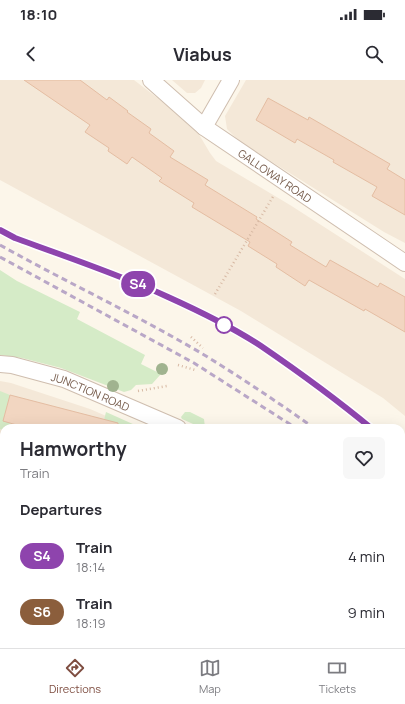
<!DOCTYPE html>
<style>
:root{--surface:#fff;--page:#f7f7f7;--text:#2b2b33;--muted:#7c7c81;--line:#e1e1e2;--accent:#7e4d40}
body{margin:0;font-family:Manrope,sans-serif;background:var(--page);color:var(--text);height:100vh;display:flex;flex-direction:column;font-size:15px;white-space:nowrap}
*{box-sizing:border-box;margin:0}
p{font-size:13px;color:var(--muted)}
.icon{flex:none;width:22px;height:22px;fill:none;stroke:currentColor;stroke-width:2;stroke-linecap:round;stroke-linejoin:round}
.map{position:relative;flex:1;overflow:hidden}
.drawer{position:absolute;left:0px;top:344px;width:405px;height:224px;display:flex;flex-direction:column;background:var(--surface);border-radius:12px 12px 0 0;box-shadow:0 4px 16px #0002}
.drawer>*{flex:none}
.badge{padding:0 8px;border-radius:13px;font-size:14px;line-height:26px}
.map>.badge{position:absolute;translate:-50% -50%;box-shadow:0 0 0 2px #fff}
h2{padding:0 20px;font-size:15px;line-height:36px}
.round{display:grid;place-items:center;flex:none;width:42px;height:42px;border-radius:6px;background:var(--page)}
.head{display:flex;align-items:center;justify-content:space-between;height:68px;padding:0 20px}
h1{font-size:19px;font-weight:700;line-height:30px}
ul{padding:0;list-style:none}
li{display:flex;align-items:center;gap:12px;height:56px;padding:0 20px}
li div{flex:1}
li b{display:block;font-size:15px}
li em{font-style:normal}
li .badge{min-width:44px;font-weight:700;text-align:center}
.status{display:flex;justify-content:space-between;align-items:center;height:28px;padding:0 20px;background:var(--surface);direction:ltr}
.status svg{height:11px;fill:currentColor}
header{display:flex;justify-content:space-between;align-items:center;height:52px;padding:0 20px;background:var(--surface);font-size:18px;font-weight:700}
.dock{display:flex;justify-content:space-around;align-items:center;height:56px;border-top:1px solid var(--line);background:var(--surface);font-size:11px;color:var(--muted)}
.dock a{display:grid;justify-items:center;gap:2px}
.dock .current{color:var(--accent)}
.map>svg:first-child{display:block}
.residential{fill:#f4e8d8}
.green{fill:#d5ebc7}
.building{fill:#f2d6c1;stroke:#e4bda2}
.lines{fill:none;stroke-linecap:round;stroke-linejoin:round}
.lane-casing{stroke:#cfbeaf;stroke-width:10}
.street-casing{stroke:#cfbeaf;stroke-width:18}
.path{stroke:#d7b9a4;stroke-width:2.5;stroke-dasharray:1 3;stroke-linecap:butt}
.lane{stroke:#fff;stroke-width:8}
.street{stroke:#fff;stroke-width:16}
.rail{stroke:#b9a7c7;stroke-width:3;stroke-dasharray:6 4;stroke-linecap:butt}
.tree{fill:#a0b38f}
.line-casing{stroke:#fff;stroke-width:9}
.line{stroke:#8e44ad;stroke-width:6}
.stop-dot{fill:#fff;stroke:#8e44ad;stroke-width:2}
.labels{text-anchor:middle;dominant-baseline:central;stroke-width:3.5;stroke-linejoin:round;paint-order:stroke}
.street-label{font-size:11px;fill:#775d4d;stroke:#fff9f0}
</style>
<div class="status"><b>18:10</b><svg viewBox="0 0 49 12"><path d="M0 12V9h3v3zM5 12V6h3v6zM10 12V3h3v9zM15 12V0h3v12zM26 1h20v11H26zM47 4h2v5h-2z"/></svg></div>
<header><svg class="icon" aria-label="back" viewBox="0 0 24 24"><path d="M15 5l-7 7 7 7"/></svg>Viabus<svg class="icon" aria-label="search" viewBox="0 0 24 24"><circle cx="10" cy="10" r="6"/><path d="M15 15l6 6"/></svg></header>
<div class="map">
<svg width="405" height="568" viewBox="0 0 405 568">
<rect width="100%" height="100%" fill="#fcf6ea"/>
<path class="residential" d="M0 0H134L194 46 210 73 216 81 290 125 405 199V336L383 318 241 231 0 100Z
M172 0H205L201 8 195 13H187Z
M246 0H405V163L384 152 240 62 227 49 225 36Z
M0 301 11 303 90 329 134 348H4V564H401V449L405 444V568H0Z"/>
<path class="green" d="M0 190 17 201 80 232 77 239 145 275 141 284 161 294 152 304 136 305 131 310 124 312 61 288 22 278 0 275Z
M0 311 10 315 4 341 12 343 11 348H4V351L0 349Z
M106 332 135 345 133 348H102Z
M185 332H190L204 339 205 348H202L182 339 181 337Z
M401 442 405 444V489L401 486Z
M401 524 405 526V548L401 544Z
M142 564 168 566 170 568H142Z"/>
<path class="building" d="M24 0H80L107 20 109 17 128 31 127 32 151 49 149 53 174 71 170 77 208 100 205 105 257 137 256 139 292 162 290 165 326 187 330 180 378 207 380 203 405 217V252L365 229 364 231 309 200 305 206 276 187 277 184 248 166 250 162 192 127 194 123 159 101 162 98 132 77 127 84 108 71 109 68 85 52 90 45Z
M268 18 308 40 309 37 390 84 387 89 405 100V135L372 116 377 107 333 82 334 80 297 59 295 63 256 40Z
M10 315 118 343V348H27L3 341Z"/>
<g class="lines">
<defs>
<path id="lane" d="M117 564 119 568"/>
<g id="street">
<path id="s1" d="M151 0 204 47 405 183"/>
<path d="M204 47 231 0"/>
<path id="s2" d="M0 284 12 285 64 299 178 348"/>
<path d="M0 366 4 367"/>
<path d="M401 498 405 501"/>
</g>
</defs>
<use href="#lane" class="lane-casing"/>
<use href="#street" class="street-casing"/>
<path class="path" d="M215 214 274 115
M191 257 203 268
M178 285 195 290
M138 311 167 306
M262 348 264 345
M401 521 405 522
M320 564 325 567 334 564"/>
<use href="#lane" class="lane"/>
<use href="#street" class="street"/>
<path class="rail" d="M0 150 15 158C66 177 118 194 168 217 199 231 233 247 261 266 299 292 336 319 371 348
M0 165C68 203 139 236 206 276 243 299 279 323 314 348
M0 177 194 283 296 348
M401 374 405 378
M401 411 405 414
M401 426 405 429"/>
</g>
<g class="tree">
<circle cx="162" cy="289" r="6"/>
<circle cx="113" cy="306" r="6"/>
</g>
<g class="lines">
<defs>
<path id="line" d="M0 150 15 158C66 177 118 194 168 217 199 231 232 247 261 266 299 292 336 319 371 348"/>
</defs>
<use href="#line" class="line-casing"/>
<use href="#line" class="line"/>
</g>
<circle class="stop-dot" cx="224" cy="245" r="8"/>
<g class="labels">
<g class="street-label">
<text stroke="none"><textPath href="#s1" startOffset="157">GALLOWAY ROAD</textPath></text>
<text stroke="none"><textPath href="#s2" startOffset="95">JUNCTION ROAD</textPath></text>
</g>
</g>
</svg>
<b class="badge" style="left:138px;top:204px;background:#8e44ad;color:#fff">S4</b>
<section class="drawer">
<div class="head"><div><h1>Hamworthy</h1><p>Train</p></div><a class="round"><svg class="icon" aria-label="heart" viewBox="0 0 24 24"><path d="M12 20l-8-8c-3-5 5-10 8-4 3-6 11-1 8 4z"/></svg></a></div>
<h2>Departures</h2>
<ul>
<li><span class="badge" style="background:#8e44ad;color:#fff">S4</span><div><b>Train</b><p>18:14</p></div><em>4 min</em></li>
<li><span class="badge" style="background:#8b5e3c;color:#fff">S6</span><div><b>Train</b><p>18:19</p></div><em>9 min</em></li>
</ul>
</section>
</div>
<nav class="dock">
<a class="current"><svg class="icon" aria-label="directions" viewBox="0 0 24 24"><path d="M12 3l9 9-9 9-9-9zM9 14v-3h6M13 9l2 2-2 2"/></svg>Directions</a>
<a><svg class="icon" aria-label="map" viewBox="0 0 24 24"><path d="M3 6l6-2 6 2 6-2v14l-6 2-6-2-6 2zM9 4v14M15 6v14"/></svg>Map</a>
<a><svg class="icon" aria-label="tickets" viewBox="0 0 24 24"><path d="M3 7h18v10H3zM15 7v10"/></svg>Tickets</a>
</nav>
